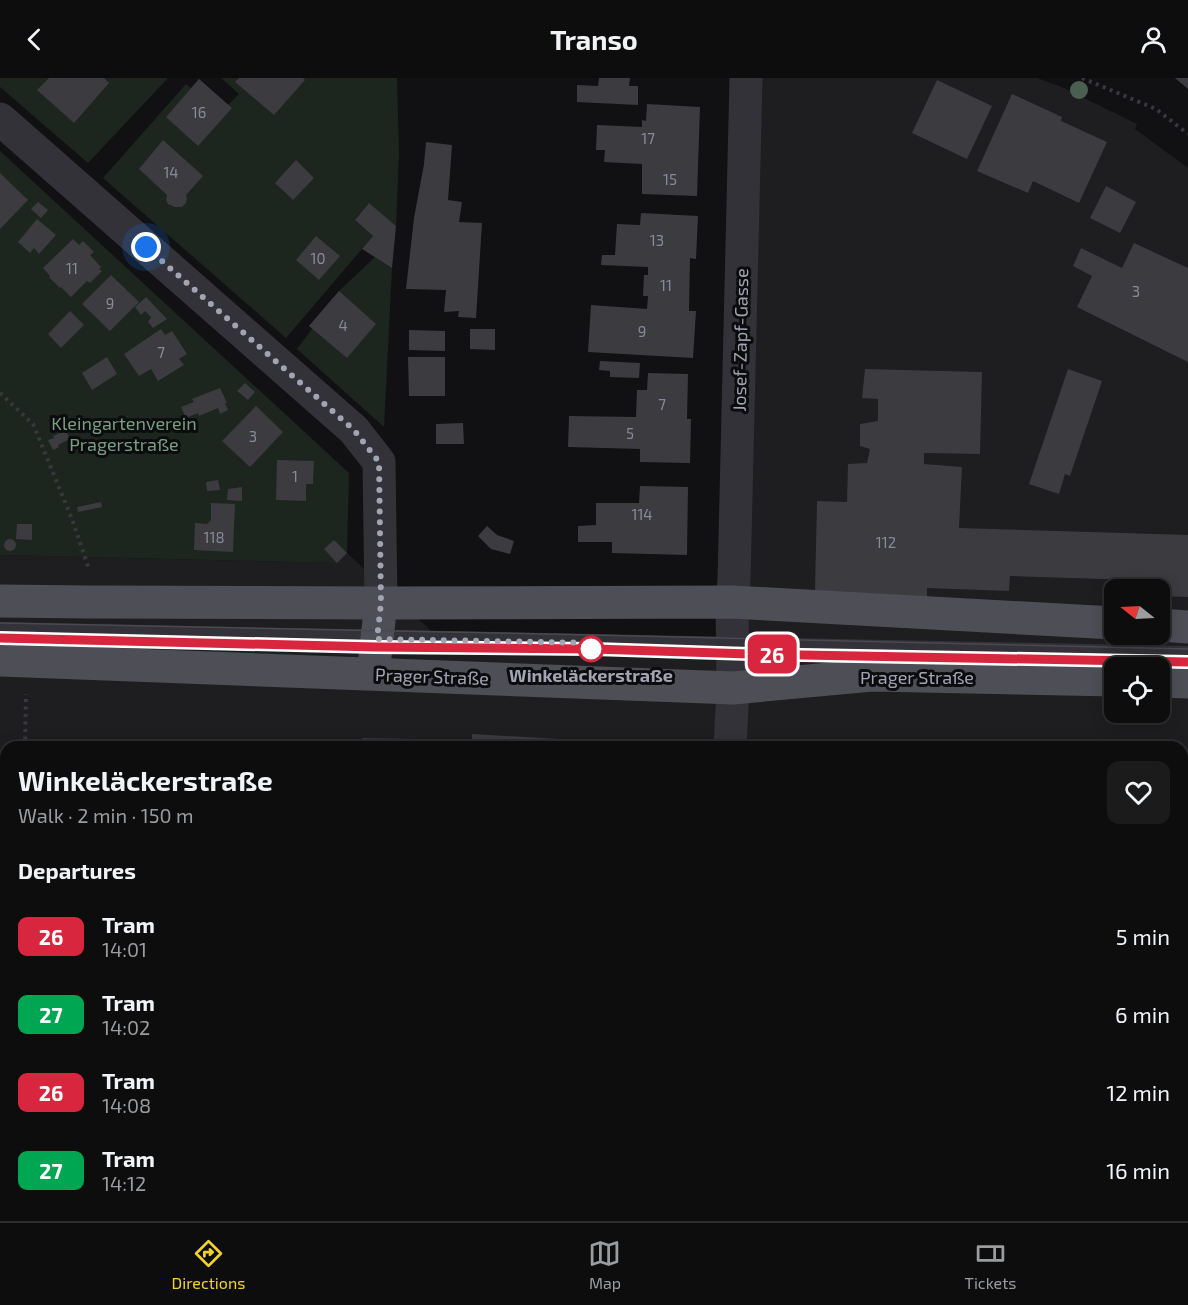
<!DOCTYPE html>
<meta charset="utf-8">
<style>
:root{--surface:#0d0d0e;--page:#1b1b1c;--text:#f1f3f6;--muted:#9a9c9e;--line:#2d2d2e;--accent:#f3d329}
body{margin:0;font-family:"Exo 2",sans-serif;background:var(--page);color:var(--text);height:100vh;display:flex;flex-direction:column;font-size:22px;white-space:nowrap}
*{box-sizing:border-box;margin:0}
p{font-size:20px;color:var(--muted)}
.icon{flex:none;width:33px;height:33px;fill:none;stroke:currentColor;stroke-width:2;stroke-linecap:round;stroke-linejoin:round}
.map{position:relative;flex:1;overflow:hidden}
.panel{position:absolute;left:0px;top:663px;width:1188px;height:480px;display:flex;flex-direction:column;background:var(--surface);border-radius:18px 18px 0 0;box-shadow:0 3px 15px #0003,0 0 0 2px var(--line)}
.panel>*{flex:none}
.badge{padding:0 12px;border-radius:9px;font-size:21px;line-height:39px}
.needle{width:39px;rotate:288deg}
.buttons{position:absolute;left:1104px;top:501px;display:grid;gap:12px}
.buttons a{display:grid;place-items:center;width:66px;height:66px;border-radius:12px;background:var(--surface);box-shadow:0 3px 15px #0003,0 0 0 2px var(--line);font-size:30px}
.you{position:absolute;width:30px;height:30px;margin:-15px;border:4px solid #fff;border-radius:50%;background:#1a73e8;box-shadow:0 0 0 9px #1a73e833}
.map>.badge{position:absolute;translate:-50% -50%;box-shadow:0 0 0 3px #fff}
h2{padding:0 18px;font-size:22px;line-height:54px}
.round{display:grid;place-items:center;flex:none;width:63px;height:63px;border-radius:12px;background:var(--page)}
.overview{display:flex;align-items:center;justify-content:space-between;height:102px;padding:0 18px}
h1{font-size:28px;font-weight:700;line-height:45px}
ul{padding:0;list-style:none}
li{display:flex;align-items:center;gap:18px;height:78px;padding:0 18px}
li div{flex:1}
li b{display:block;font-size:22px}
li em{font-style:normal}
li .badge{min-width:66px;font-weight:700;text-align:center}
header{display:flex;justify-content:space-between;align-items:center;height:78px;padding:0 18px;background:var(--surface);font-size:27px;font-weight:700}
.tab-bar{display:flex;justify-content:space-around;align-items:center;height:84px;border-top:2px solid var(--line);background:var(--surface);font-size:16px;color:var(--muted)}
.tab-bar a{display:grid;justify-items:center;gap:3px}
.tab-bar .current{color:var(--accent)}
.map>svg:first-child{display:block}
.built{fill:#1e1d20;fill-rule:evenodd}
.green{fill:#1d251f}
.building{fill:#3c3b40}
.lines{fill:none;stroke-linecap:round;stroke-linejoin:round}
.path{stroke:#38393f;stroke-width:4;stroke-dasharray:3 4.5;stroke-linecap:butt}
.service{stroke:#323238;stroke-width:18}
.minor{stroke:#323238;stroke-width:33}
.primary{stroke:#4e4e57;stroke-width:33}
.tram{stroke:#494a51;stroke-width:1.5}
.tree{fill:#4a5f50}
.line-casing{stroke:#fff;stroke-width:14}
.line{stroke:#d7263d;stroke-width:9}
.walk{stroke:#a2a4b4;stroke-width:6;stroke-dasharray:0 10.8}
.stop-dot{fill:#fff;stroke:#d7263d;stroke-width:3}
.labels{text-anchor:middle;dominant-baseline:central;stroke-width:6;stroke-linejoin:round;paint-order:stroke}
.number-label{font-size:15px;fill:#888a97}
.street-label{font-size:18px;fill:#a2a4b4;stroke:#0c0c0e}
.park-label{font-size:18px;fill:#799f82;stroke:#0c0c0e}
.stop-label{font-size:18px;font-weight:bold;fill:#a2a4b4;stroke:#0c0c0e}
</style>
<header><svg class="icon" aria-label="back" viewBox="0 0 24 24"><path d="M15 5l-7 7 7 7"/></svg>Transo<svg class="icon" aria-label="person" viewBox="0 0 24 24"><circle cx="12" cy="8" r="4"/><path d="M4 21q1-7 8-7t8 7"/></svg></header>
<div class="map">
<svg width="1188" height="1143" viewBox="0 0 1188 1143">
<rect width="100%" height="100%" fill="#111113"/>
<path class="built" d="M755 0H1037L1064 10 1137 46 1135 51 1188 90V787H1182V669H6V1010L0 1006V477L336 485 347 475 439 560 726 569ZM1114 512H1160V556H1114ZM1114 590H1160V634H1114Z
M21 1137H701L700 1143H21Z"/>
<path class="green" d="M0 0H168L88 85 0 9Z
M221 0H397L399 75 396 148 368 126 355 142 373 158 286 260 103 100 186 6 191 10 199 1 228 27 239 16Z
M0 73 349 395 347 475 337 485 0 477Z
M375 179 392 190 384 349 297 271 312 251 309 248 339 213Z
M1182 983H1188V1143H886L879 1137H1182Z"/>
<path class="building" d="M49 0H104L109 5 74 45 37 12Z
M239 0H303L305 2 274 37 235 4Z
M599 0H630L629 8H638V27L577 24V7L598 8Z
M1175 0H1188V11Z
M199 1 232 30 198 68 166 39Z
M937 2 992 28 967 81 912 55Z
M1012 16 1062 39 1061 43 1107 64 1079 125 1033 103 1028 115 977 93Z
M647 26 700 29 697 118 642 116V86L604 84 605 72H596L597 47 642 49V42L646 43Z
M163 62 203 98 186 117 187 121 186 125 182 129H175L168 126 166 122 167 117 139 91Z
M426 64 452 67 448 122 462 124 459 144 482 145 476 240 458 239 459 233 444 234 446 212 406 211 414 140 424 86Z
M296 82 314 100 293 122 275 105Z
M0 95 28 122 0 151Z
M1106 108 1136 124 1120 155 1090 140Z
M38 124 48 132 41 140 31 131Z
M369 125 396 148 392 190 362 171 373 158 355 142Z
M641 135 698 138 696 181 690 180 689 233H696L693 280 588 274 591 227 647 231 648 218H643L644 197H648V189L601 187 602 177H615L617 146 640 147Z
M37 141 56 157 39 176 34 170 30 175 18 164Z
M316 158 340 178 319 202 296 182Z
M73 161 79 167 83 163 94 174 90 177 101 189 99 191 102 193 90 205 87 203 71 219 61 209 60 210 49 199 50 198 43 190Z
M1134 165 1188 190V284L1077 229 1092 198 1073 188 1081 170 1122 190Z
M111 197 139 224 110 253 82 226Z
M339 213 376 246 347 280 309 248Z
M146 219 167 241 153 250 148 244 151 239 145 233 141 237 135 229Z
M70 233 84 247 61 270 48 256Z
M161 251 165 257 172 253 187 276 179 281 184 287 158 303 151 291 139 298 124 276Z
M470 251H495V272L470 271Z
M409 252 445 253V273L409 272Z
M107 279 117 296 92 312 82 295Z
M408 279H445V318H409Z
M600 283 640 285 639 300 610 299V293L599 292Z
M865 291 982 294 980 376 924 375V386L962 389 959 450 1188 457V519L1160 518V512H1134V502L1010 498 1009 513 927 510V519L815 513 817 423 847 424 848 386 867 385 870 371 860 368V346L878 343V321L862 320Z
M1068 291 1102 303 1070 398 1065 396 1059 416 1029 406Z
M648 295 688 296 687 341H691L690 385 640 384V371L568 369 569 338 636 339 637 312H647Z
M245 305 255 314 248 322 237 313Z
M220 310 227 325H225L228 332 220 336 218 330 199 338 198 335 186 340 181 329 194 324 192 321Z
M256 328 283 354 250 389 222 363Z
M463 345 464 366H436V346Z
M66 352 70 361 58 367 59 369 53 372 48 362 54 360 53 358Z
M277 382 314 383 313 406H306V423L276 422Z
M218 402 220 412 207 413 206 404Z
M640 408 688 409 687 477 612 475V464H578V448L596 447V425H639Z
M242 409V423L227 422 228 411Z
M101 424 102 429 78 434 77 429Z
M211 425 235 426 233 474 194 472 195 445 207 446 211 442Z
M17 446H32V462L16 461Z
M487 448 497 457 514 463 510 476 491 471 478 458Z
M4 467a6 6 0 1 1 12 0a6 6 0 1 1-12 0Z
M334 462 347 475 337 485 324 471Z
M472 656 662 667V669H362V660L472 662Z
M1182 850 1188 851V882L1182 881Z
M1182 887H1188V945H1182Z
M1182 1008 1188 1009V1029L1185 1044H1182Z
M185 1137H661V1143H185Z
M786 1137H879L886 1143H800L786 1140Z"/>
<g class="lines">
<path class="path" d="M1082 0 1156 31 1188 56
M0 315 33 346 72 441 89 491
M25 669 26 616
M1182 1082 1188 1051
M1182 1087 1188 1088
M1039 1137 1048 1143"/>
<path class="service" d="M0 553 1188 577"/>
<path class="minor" d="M0 41 354 352 379 384 381 525
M730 669 733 610 732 524 734 502 746 0
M0 1018 6 1024
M20 1143V1137
M712 1143 713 1137"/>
<path class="primary" d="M0 523 90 524 381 525 732 524 1114 545
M1160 547 1188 549
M0 582 733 610 872 597 1114 602
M373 596 381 525
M1160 603 1188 604"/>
<path class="tram" d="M0 545 592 557 1188 571
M0 560 376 569 594 571 733 575 1188 584"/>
</g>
<circle class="tree" cx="1079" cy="12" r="9"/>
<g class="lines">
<defs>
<path id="line" d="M0 560 376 569 594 571 750 576 1188 584"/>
</defs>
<use href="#line" class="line-casing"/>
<use href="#line" class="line"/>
<path class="walk" d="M146 169 354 352 379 384 381 525 377 561 595 565 591 571"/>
</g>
<circle class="stop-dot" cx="591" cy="571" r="12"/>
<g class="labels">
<g class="number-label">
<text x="199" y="34">16</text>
<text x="648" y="60">17</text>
<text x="171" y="94">14</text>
<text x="670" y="101">15</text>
<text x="657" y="162">13</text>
<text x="318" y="180">10</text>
<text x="72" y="190">11</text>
<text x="666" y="207">11</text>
<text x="1136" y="213">3</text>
<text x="110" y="225">9</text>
<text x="343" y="247">4</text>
<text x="642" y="253">9</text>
<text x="161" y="274">7</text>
<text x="662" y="326">7</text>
<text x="630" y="355">5</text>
<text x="253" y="358">3</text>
<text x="295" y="398">1</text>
<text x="642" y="436">114</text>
<text x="214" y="459">118</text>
<text x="886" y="464">112</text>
</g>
<g class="street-label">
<text transform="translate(740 262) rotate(-89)">Josef-Zapf-Gasse</text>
<text transform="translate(432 598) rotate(2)">Prager Straße</text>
<text x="917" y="599">Prager Straße</text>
</g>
<g class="park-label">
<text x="124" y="345">Kleingartenverein<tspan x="124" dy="21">Pragerstraße</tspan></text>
</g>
<g class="stop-label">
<text x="591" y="597">Winkeläckerstraße</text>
</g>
</g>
</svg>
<div class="buttons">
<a><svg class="needle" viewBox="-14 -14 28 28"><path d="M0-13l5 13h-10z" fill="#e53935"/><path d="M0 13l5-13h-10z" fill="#9a9c9e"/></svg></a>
<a><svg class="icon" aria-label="locate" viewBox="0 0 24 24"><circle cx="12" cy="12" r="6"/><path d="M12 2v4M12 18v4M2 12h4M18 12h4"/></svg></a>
</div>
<div class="you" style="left:146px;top:169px"></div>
<b class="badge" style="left:772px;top:576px;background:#d7263d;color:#fff">26</b>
<section class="panel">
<div class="overview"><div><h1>Winkeläckerstraße</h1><p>Walk · 2 min · 150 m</p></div><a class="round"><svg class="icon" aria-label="heart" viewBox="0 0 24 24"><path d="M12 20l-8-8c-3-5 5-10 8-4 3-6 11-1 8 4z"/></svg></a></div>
<h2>Departures</h2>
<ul>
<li><span class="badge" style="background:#d7263d;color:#fff">26</span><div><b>Tram</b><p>14:01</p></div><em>5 min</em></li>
<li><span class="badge" style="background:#00a651;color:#fff">27</span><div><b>Tram</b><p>14:02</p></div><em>6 min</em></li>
<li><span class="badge" style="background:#d7263d;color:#fff">26</span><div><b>Tram</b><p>14:08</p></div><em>12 min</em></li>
<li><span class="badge" style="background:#00a651;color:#fff">27</span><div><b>Tram</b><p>14:12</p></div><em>16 min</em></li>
</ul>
</section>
</div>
<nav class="tab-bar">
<a class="current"><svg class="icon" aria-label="directions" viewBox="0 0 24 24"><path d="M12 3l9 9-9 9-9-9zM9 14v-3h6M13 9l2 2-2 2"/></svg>Directions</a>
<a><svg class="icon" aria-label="map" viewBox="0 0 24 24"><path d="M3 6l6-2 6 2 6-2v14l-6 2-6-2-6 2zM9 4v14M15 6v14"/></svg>Map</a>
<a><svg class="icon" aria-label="tickets" viewBox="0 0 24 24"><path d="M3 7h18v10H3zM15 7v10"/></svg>Tickets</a>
</nav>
